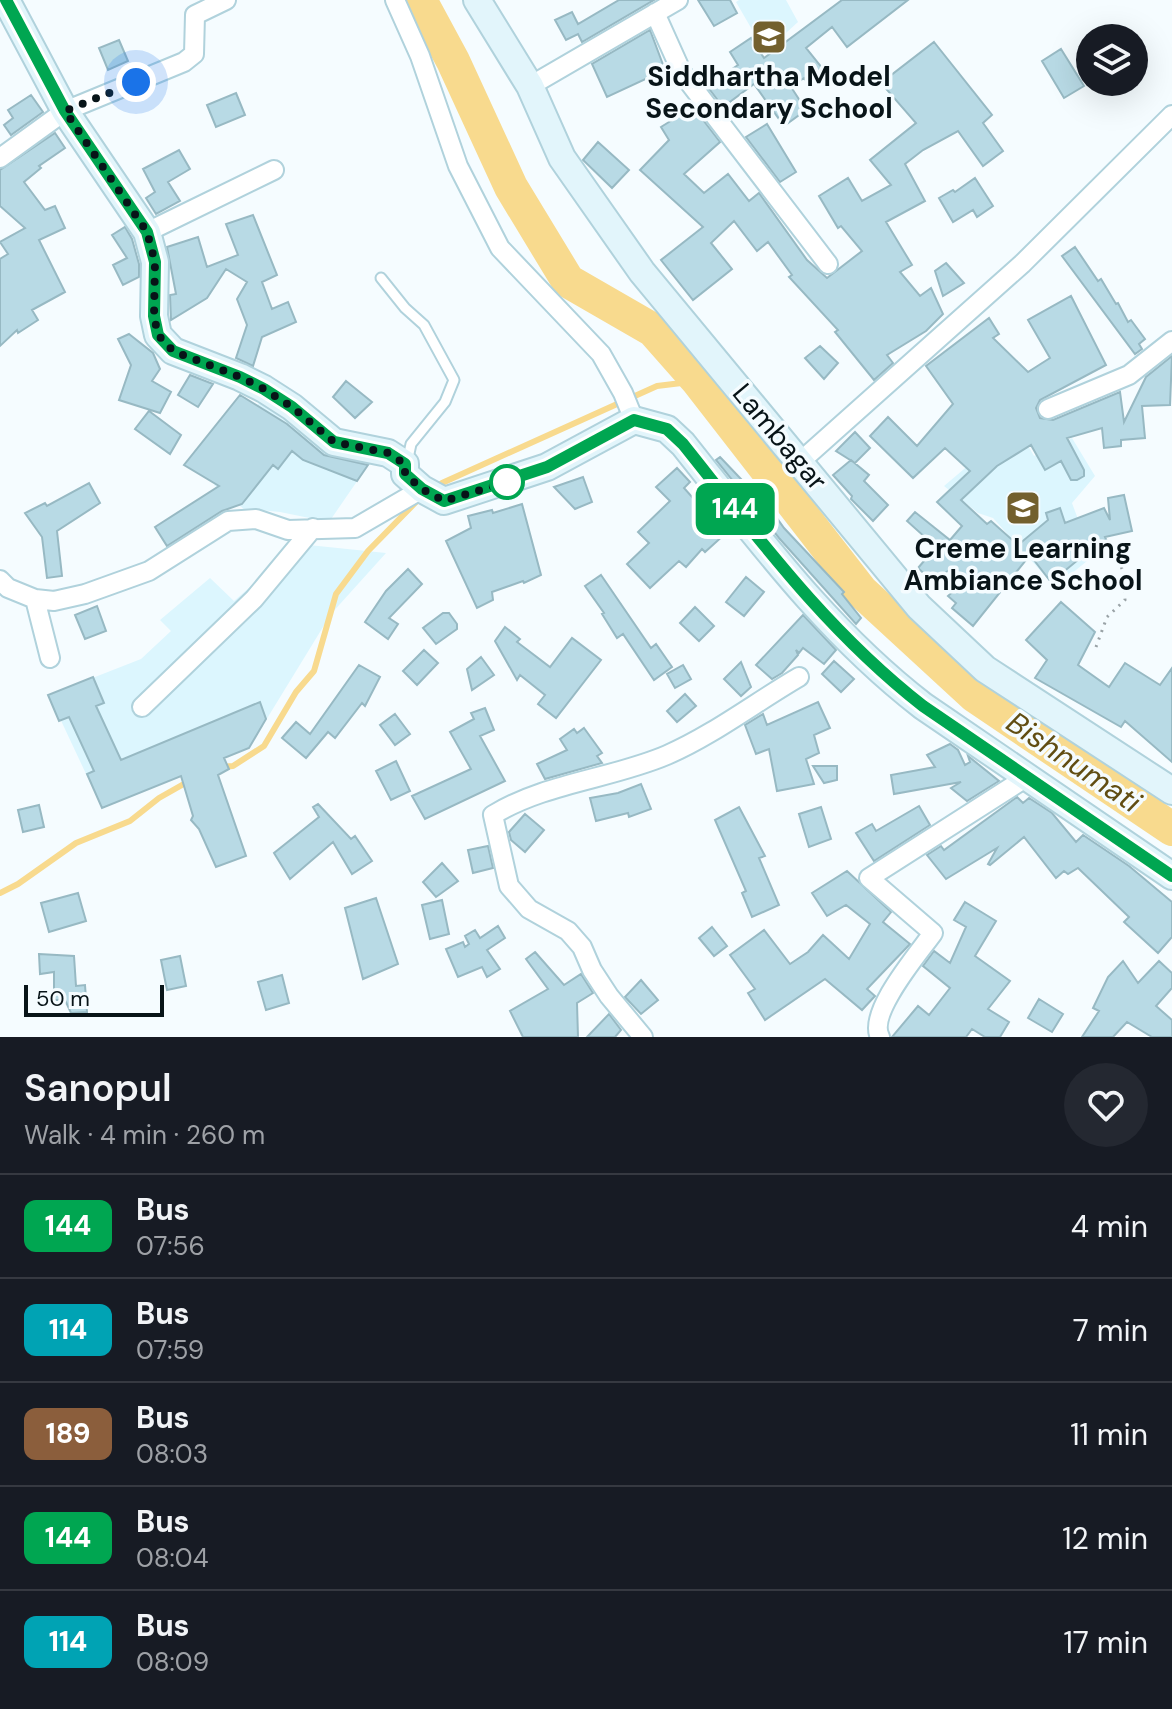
<!DOCTYPE html>
<meta charset="utf-8">
<style>
:root{--surface:#171b24;--page:#242831;--text:#f1f3f6;--muted:#9ea1a6;--line:#363941}
body{margin:0;font-family:"DM Sans",sans-serif;background:var(--page);color:var(--text);height:100vh;display:flex;flex-direction:column;font-size:30px;white-space:nowrap}
*{box-sizing:border-box;margin:0}
p{font-size:26px;color:var(--muted)}
.icon{flex:none;width:44px;height:44px;fill:none;stroke:currentColor;stroke-width:2;stroke-linecap:round;stroke-linejoin:round}
.map{position:relative;height:1037px;overflow:hidden}
.side{display:flex;flex-direction:column;background:var(--surface);flex:1}
.side>*{flex:none}
.badge{padding:0 16px;border-radius:12px;font-size:28px;line-height:52px}
.fabs{position:absolute;left:1076px;top:24px;display:grid;gap:16px}
.fabs a{display:grid;place-items:center;width:72px;height:72px;border-radius:50%;background:var(--surface);box-shadow:0 8px 32px #0002;font-size:40px}
.scale{position:absolute;left:24px;bottom:20px;width:140px;box-sizing:border-box;padding-left:8px;border:4px solid #081418;border-top:0;font-size:22px;line-height:28px;white-space:nowrap;color:#081418;-webkit-text-stroke:6px #f5fcff;paint-order:stroke}
.you{position:absolute;width:40px;height:40px;margin:-20px;border:6px solid #fff;border-radius:50%;background:#1a73e8;box-shadow:0 0 0 12px #1a73e833}
.map>.badge{position:absolute;translate:-50% -50%;box-shadow:0 0 0 4px #fff}
.round{display:grid;place-items:center;flex:none;width:84px;height:84px;border-radius:42px;background:var(--page)}
.headline{display:flex;align-items:center;justify-content:space-between;height:136px;padding:0 24px}
h1{font-size:38px;font-weight:600;line-height:60px}
ul{padding:0;list-style:none}
li{display:flex;align-items:center;gap:24px;height:104px;padding:0 24px;border-top:2px solid var(--line)}
li div{flex:1}
li b{display:block;font-size:30px}
li em{font-style:normal}
li .badge{min-width:88px;font-weight:700;text-align:center}
.map>svg:first-child{display:block}
.built{fill:#dcf6fe}
.lines{fill:none;stroke-linecap:round;stroke-linejoin:round}
.stream{stroke:#f8da8e;stroke-width:6}
.river{stroke:#f8da8e;stroke-width:34}
.building{fill:#b8dae5;stroke:#97b9c3;stroke-width:2}
.lane-casing{stroke:#b0d2dc;stroke-width:13}
.street-casing{stroke:#b0d2dc;stroke-width:22}
.secondary-casing{stroke:#b0d2dc;stroke-width:30}
.path{stroke:#99a2a6;stroke-width:3;stroke-dasharray:2 6;stroke-linecap:butt}
.lane{stroke:#fff;stroke-width:9}
.street{stroke:#fff;stroke-width:18}
.secondary{stroke:#e2f5fb;stroke-width:26}
.line-casing{stroke:#fff;stroke-width:18}
.line{stroke:#00a651;stroke-width:12}
.walk{stroke:#081418;stroke-width:8;stroke-dasharray:0 14.4}
.stop-dot{fill:#fff;stroke:#00a651;stroke-width:4}
.labels{text-anchor:middle;dominant-baseline:central;stroke-width:7;stroke-linejoin:round;paint-order:stroke}
.poi-label{font-size:28px;font-weight:bold;fill:#081418;stroke:#f5fcff}
.street-label{font-size:28px;fill:#081418;stroke:#f5fcff}
.water-label{font-size:30px;font-style:italic;fill:#614d12;stroke:#f5fcff}
</style>
<div class="map">
<svg width="1172" height="1037" viewBox="0 0 1172 1037">
<rect width="100%" height="100%" fill="#f5fcff"/>
<path class="built" d="M739 0H786L798 22 765 52 736 2Z
M263 398 371 461 329 522 280 512 260 510 250 514 214 485 230 466 232 436Z
M1016 425 1034 456 1072 438 1095 476 1072 503 1092 557 1055 587 993 518 978 513 944 486Z
M299 544 386 553 331 614 249 748 102 808 49 695 141 659 171 631 160 620 210 578 234 601Z"/>
<g class="lines">
<path class="stream" d="M442 483 657 386 698 381
M220 767 233 766 264 746 296 692 314 671 336 594 368 551 417 501
M0 893 18 884 76 843 130 821 159 798 189 781"/>
<path class="river" d="M420 0 453 61 511 187 568 281 653 330 698 381 861 591 975 696 1172 829"/>
</g>
<path class="building" d="M619 0H654L582 42 578 34 566 40 555 20 572 12 578 24Z
M698 0H730L737 13 714 26Z
M842 0H908L847 47 832 27 806 48 823 69 807 82 804 78 791 87 806 110 784 126 754 84 723 107 707 86 738 65 730 52 751 38 764 58Z
M650 30 665 70 607 97 592 64Z
M119 40 128 61 108 70 99 48Z
M934 42 992 115 983 123 1003 151 983 166 958 131 923 150 905 164 925 201 886 222 912 265 900 272 920 296 931 288 943 314 926 331 887 355 893 363 874 380 835 332 838 330 789 277 792 275 768 242 757 251 734 221 711 243 732 269 693 300 661 260 703 227 640 170 669 140 661 127 693 107 720 142 684 174 704 193 728 174 749 201 759 193 807 260 827 278 862 251 841 226 838 228 819 196 848 178 862 201 891 185 870 160 916 123 881 83Z
M1061 49 1084 86 1064 98 1042 61Z
M236 93 245 115 216 127 207 105Z
M31 95 43 112 11 135 4 125 13 118 8 110Z
M767 124 796 172 780 182 746 137Z
M55 133 65 148 39 166 41 168 24 182 45 210 55 206 65 228 39 240 65 292 32 310 38 320 18 333 17 330 0 346V259L8 254 0 242 25 228 0 206V170Z
M598 142 629 170 612 188 583 160Z
M179 150 190 169 168 182 180 201 156 214 146 198 155 192 143 169Z
M975 178 993 206 977 217 973 210 953 222 939 198 953 190 955 192Z
M253 215 277 275 262 282 272 309 288 302 296 322 262 337 253 366 236 358 247 325 237 299 247 282 226 269 207 298 171 320 170 295 176 294 167 247 198 237 207 267 238 255 226 224Z
M125 227 132 239 139 264V277L123 285 113 265 127 258 112 235Z
M1075 247 1098 281 1101 279 1116 304 1118 303 1128 322 1131 320 1145 339 1139 344 1142 349 1135 354 1062 256Z
M946 263 964 283 943 296 935 271Z
M1071 296 1106 365 1040 400 1036 408 1040 418 1053 420 1120 392 1124 422 1146 377 1172 356 1170 405 1142 406 1145 438 1121 440V446L1104 448 1102 428 1067 438 1084 470V476L1077 480H1071L1061 461 1045 470 1031 445 997 466 961 500 987 524 991 521 1018 545 1048 520 1046 513 1060 508 1065 523 1104 508 1110 520 1108 498 1124 495 1132 531 1105 537 1108 544 1077 556 1078 560 1051 582 1030 555 973 626 952 608 956 603 948 596 965 581 953 567 933 582 918 568 936 547 907 521 915 512 950 540 962 526 937 502 970 471 945 448 913 478 870 436 888 417 917 446 953 404 926 366 989 318 999 334 993 338 1028 372 1050 358 1028 320Z
M129 334 153 353 160 369 152 381 171 392 160 413 119 400 131 365 118 339Z
M820 346 838 363 824 379 805 358Z
M190 375 213 384 198 407 178 395Z
M346 381 372 402 355 418 333 397Z
M240 395 287 424 324 455 368 465 357 481 303 460 292 451 278 469 273 465 242 504 222 511 167 546 155 527 219 486 184 465Z
M149 411 181 435 170 454 135 429Z
M855 432 870 448 855 463 836 451Z
M720 457 760 499 762 497 784 528 844 592 842 594 861 618 856 624 779 538 716 460Z
M851 460 869 475 864 481 888 505 873 521 851 499 852 496 833 475Z
M677 468 690 482 684 488 725 534 705 552 702 549 686 567 679 561 650 588 627 564 649 543 638 532 670 501 656 487Z
M583 477 592 502 575 509 554 487Z
M89 483 100 503 57 531 62 576 47 578 42 537 25 513 45 503 47 506Z
M522 504 541 575 524 583 523 581 492 592 493 600 477 608 446 541 471 528 468 516 492 510 493 513Z
M408 569 422 584 389 618 398 624 388 639 365 622 386 591Z
M601 575 651 648 656 644 672 667 654 680 623 634 617 638 602 614 604 613 585 586Z
M746 577 764 592 744 616 726 602Z
M1061 602 1095 632 1078 665 1109 687 1125 663 1160 685 1172 668V762L1125 721 1121 727 1035 678 1047 660 1026 640Z
M97 606 106 631 85 639 75 615Z
M695 607 714 626 699 641 680 623Z
M443 613H449L457 624V629L436 644 423 628Z
M803 615 836 650 824 664 803 648 799 653 796 650 798 655 782 673 772 679 756 665Z
M505 627 520 639 517 642 550 667 572 638 601 660 556 718 538 704 545 695 520 675 517 680 495 641Z
M424 650 438 663 417 685 403 671Z
M481 657 494 675 472 690 467 669Z
M834 661 854 679 841 692 822 674Z
M741 662 751 687 741 696 724 679Z
M359 665 380 677 365 706 362 703 335 738 328 732 306 758 282 738 296 722 310 734Z
M683 665 691 679 675 688 667 674Z
M93 677 104 703 96 706 121 760 260 702 266 719 249 748 224 758 229 769 218 775 246 856 216 867 199 829 191 820 193 816 181 776 102 808 87 774 94 771 69 717 59 721 48 695Z
M685 694 696 706 677 722 667 711Z
M818 702 830 728 814 735 819 753 806 759 814 784 777 791 769 749 756 754 745 725 763 714 767 725Z
M485 708 494 730 480 736 505 781 425 819 412 796 471 769 450 732 474 719 471 713Z
M395 714 410 734 395 745 380 725Z
M584 728 602 753 597 756 602 763 545 779 537 764 567 750 560 739 574 729 577 733Z
M950 744 958 750 965 765 970 762 968 756 999 781 967 801 951 788 961 782 894 794 891 775 935 767 927 755Z
M396 761 410 791 391 800 376 771Z
M813 766H837V780L824 783Z
M641 784 651 809 629 817 628 813 596 821 590 798 618 793Z
M1017 797 1023 803 1029 798 1052 813 1076 842 1083 835 1129 866 1172 902V937L1158 953 1124 922 1129 917 1078 868 1068 874 1064 871 1056 878 1024 837 990 865 988 864 997 848 946 879 927 855 941 846 944 850Z
M318 804 351 839 355 836 372 861 352 874 333 842 290 879 274 853 319 817 313 807Z
M39 805 44 827 23 832 18 810Z
M919 806 930 825 874 861 856 833 872 824 876 831Z
M739 807 765 856 759 858 779 905 752 917 742 893 746 891 715 820Z
M821 807 831 839 809 847 799 814Z
M525 814 544 830 525 852 511 840 509 832Z
M488 846 493 868 473 873 468 850Z
M442 863 458 881 436 897 423 882Z
M847 871 891 912 883 922 910 944 867 989 875 996 862 1010 825 979 765 1020 748 993 755 989 730 955 764 930 790 964 808 952 823 935 849 959 870 924 846 905 827 916 812 893Z
M78 893 86 921 49 932 41 903Z
M376 898 398 964 363 979 345 908Z
M442 900 449 934 430 939 422 905Z
M965 902 996 921 975 956 1010 981 988 1009 1009 1022 1000 1037H985L972 1029 966 1037H892L918 1006 929 1015 950 988 923 966 934 951 950 963 966 927 954 920Z
M498 926 505 938 487 950 500 969 487 977 482 967 458 977 446 949 463 942 465 947 469 944 465 936 475 930 480 938Z
M712 927 727 946 714 956 699 938Z
M535 952 564 985 581 974 593 993 577 1003 578 1037H523L510 1011 548 989 526 959Z
M39 954 74 956 76 986 85 985 87 1012 71 1013 65 1000H54V972L40 974Z
M180 956 186 986 167 990 161 960Z
M1123 961 1138 983 1159 961 1172 973V988L1156 1006 1172 1020V1037H1152L1127 1022 1113 1037H1082L1099 1011 1093 1008 1108 977Z
M282 975 289 1003 266 1010 258 982Z
M641 980 658 1000 641 1014 625 997Z
M1039 999 1063 1014 1052 1032 1028 1018Z
M609 1014 621 1030 615 1037H587Z"/>
<g class="lines">
<defs>
<path id="lane" d="M381 278 405 308 424 325 454 380 445 402 411 444 407 463"/>
<path id="street" d="M395 0 420 56 458 166 500 248 601 354 623 393 634 420
M655 13 682 73 828 264
M530 86 678 0
M0 158 65 111 184 62 194 54 195 15 226 0
M147 232 274 170
M1048 409 1129 375 1172 341
M801 461 1022 264 1172 115
M0 580 8 588 35 599 54 601 85 594 149 571 228 521 256 519 288 530 355 528 422 489
M35 599 50 658
M142 707 254 599 313 528
M643 1037 609 996 592 970 582 947 568 931 529 909 509 886 493 815C545 783 611 779 667 755 713 735 756 702 799 677
M880 1037C867 1013 918 954 933 933L869 878 1027 777"/>
<path id="secondary" d="M6 0 65 111 147 232 155 262 154 316 158 335 173 351 240 377 264 389 292 407 334 442 388 453 405 464V474L422 489 444 501 547 467 634 420 667 429 683 444C758 538 827 632 923 706L1172 876
M477 0 530 86 562 158 642 272 919 607 985 669 1172 791"/>
</defs>
<use href="#lane" class="lane-casing"/>
<use href="#street" class="street-casing"/>
<use href="#secondary" class="secondary-casing"/>
<path class="path" d="M1096 647 1107 617 1125 600 1123 571 1112 547"/>
<use href="#lane" class="lane"/>
<use href="#street" class="street"/>
<use href="#secondary" class="secondary"/>
</g>
<g class="lines">
<defs>
<path id="line" d="M6 0 65 111 147 232 155 262 154 316 158 335 173 351 240 377 264 389 292 407 334 442 388 453 405 464V474L422 489 444 501 547 467 634 420 667 429 683 444C759 539 827 631 923 706L1172 876"/>
</defs>
<use href="#line" class="line-casing"/>
<use href="#line" class="line"/>
<path class="walk" d="M136 82 65 111 147 232 155 262 154 316 158 335 173 351 240 377 264 389 292 407 334 442 388 453 405 464V474L422 489 444 501 507 482"/>
</g>
<defs>
<symbol id="school-square" viewBox="-11 -11 22 22"><rect x="-9" y="-9" width="18" height="18" rx="4" fill="#73602e" stroke="#f5fcff"/><path d="M0-5L7-2L0 1L-7-2ZM-4 1L0 2.5L4 1V4Q0 6-4 4Z" fill="#fff"/></symbol>
</defs>
<g fill-rule="evenodd">
<use href="#school-square" x="749" y="17" width="40" height="40"/>
<use href="#school-square" x="1003" y="488" width="40" height="40"/>
</g>
<circle class="stop-dot" cx="507" cy="482" r="16"/>
<g class="labels">
<g class="poi-label">
<text x="769" y="76">Siddhartha Model<tspan x="769" dy="32">Secondary School</tspan></text>
<text x="1023" y="548">Creme Learning<tspan x="1023" dy="32">Ambiance School</tspan></text>
</g>
<g class="street-label">
<text transform="translate(780 437) rotate(50)">Lambagar</text>
</g>
<g class="water-label">
<text transform="translate(1074 762) rotate(34)">Bishnumati</text>
</g>
</g>
</svg>
<div class="fabs">
<a><svg class="icon" aria-label="layers" viewBox="0 0 24 24"><path d="M12 4l9 5-9 5-9-5zM3 14l9 5 9-5"/></svg></a>
</div>
<div class="scale">50 m</div>
<div class="you" style="left:136px;top:82px"></div>
<b class="badge" style="left:735px;top:509px;background:#00a651;color:#fff">144</b>
</div>
<section class="side">
<div class="headline"><div><h1>Sanopul</h1><p>Walk · 4 min · 260 m</p></div><a class="round"><svg class="icon" aria-label="heart" viewBox="0 0 24 24"><path d="M12 20l-8-8c-3-5 5-10 8-4 3-6 11-1 8 4z"/></svg></a></div>
<ul>
<li><span class="badge" style="background:#00a651;color:#fff">144</span><div><b>Bus</b><p>07:56</p></div><em>4 min</em></li>
<li><span class="badge" style="background:#00a3b4;color:#fff">114</span><div><b>Bus</b><p>07:59</p></div><em>7 min</em></li>
<li><span class="badge" style="background:#8b5e3c;color:#fff">189</span><div><b>Bus</b><p>08:03</p></div><em>11 min</em></li>
<li><span class="badge" style="background:#00a651;color:#fff">144</span><div><b>Bus</b><p>08:04</p></div><em>12 min</em></li>
<li><span class="badge" style="background:#00a3b4;color:#fff">114</span><div><b>Bus</b><p>08:09</p></div><em>17 min</em></li>
</ul>
</section>
